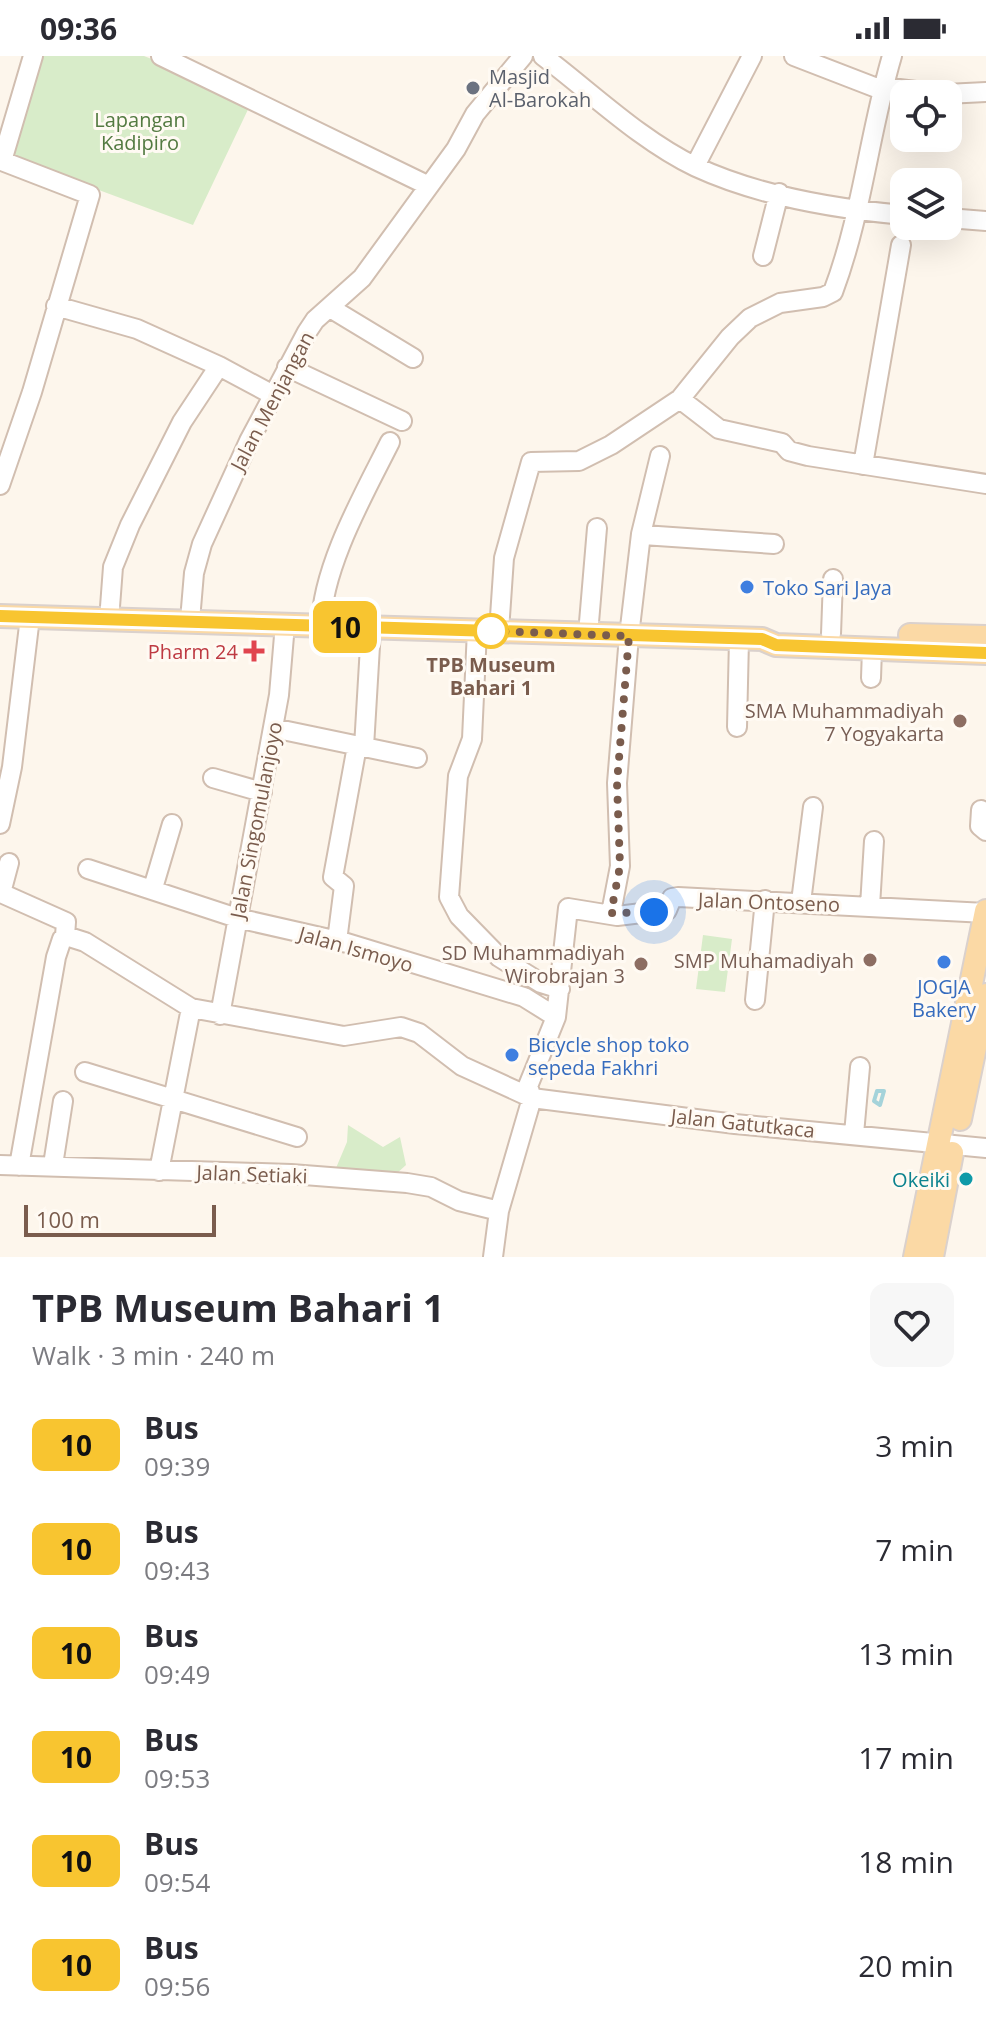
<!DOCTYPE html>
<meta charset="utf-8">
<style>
:root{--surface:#fff;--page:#f7f7f7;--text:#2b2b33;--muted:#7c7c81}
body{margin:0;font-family:"Open Sans",sans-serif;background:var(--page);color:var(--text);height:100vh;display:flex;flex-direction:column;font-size:30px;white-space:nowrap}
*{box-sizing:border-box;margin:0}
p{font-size:26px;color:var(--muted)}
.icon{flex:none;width:44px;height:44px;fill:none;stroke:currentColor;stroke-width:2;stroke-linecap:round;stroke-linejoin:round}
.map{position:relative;height:1201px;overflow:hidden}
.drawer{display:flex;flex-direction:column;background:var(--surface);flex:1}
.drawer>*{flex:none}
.badge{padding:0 16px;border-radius:12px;font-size:28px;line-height:52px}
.fabs{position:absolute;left:890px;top:24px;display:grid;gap:16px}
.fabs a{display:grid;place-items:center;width:72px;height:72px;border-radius:16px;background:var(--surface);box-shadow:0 8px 32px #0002;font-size:40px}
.scale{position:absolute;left:24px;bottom:20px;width:192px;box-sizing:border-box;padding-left:8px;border:4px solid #7a5c4d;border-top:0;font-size:22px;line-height:28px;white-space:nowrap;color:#7a5c4d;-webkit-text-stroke:6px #fffaf3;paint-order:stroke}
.you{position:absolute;width:40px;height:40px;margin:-20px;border:6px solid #fff;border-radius:50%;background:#1a73e8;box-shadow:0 0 0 12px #1a73e833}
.map>.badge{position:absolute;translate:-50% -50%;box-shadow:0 0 0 4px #fff}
.round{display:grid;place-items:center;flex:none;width:84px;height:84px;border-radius:16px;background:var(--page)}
.head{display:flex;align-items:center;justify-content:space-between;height:136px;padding:0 32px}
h1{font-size:38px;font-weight:700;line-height:60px}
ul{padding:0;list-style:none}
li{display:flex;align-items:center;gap:24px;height:104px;padding:0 32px}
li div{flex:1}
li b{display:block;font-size:30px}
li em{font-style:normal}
li .badge{min-width:88px;font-weight:700;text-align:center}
.status{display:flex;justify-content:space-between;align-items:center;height:56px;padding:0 40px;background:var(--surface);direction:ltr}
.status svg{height:22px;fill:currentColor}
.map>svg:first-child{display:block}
.green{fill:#d8ecc9}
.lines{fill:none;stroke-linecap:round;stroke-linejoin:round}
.stream{stroke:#a5d3da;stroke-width:4}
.minor-casing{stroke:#d1beb0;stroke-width:22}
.major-casing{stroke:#dad1cd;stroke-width:26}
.minor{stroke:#fff;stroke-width:18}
.major{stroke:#fbd9a5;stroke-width:22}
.line-casing{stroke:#fff;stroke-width:18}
.line{stroke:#f8c530;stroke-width:12}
.walk{stroke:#7a5c4d;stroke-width:8;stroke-dasharray:0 14.4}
.worship-dot{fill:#6b7280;stroke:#fffaf3;stroke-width:3}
.shop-dot{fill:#3f7fe0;stroke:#fffaf3;stroke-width:3}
.stop-dot{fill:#fff;stroke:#f8c530;stroke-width:4}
.health-dot{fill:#e0444e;stroke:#fffaf3;stroke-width:3}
.education-dot{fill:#8d6e63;stroke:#fffaf3;stroke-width:3}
.culture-dot{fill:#0f9aa8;stroke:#fffaf3;stroke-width:3}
.labels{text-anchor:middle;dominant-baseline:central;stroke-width:6;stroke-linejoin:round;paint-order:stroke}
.worship-label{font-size:20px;fill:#5b616d;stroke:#fffaf3;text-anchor:start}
.park-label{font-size:20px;fill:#537a41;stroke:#fffaf3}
.street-label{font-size:20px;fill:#7a5c4d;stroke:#fffaf3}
.shop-label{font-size:20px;fill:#366cbe;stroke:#fffaf3;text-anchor:start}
.health-label{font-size:20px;fill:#be3a42;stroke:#fffaf3;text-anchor:end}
.stop-label{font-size:20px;font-weight:bold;fill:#7a5c4d;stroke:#fffaf3}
.education-label{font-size:20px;fill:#785e54;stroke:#fffaf3;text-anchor:end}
.culture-label{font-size:20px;fill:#0d838f;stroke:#fffaf3;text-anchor:end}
</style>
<div class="status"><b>09:36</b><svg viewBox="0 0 49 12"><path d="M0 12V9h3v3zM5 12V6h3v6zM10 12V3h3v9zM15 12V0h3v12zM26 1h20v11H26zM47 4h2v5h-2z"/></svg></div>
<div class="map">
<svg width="986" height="1201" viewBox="0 0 986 1201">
<rect width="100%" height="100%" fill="#fdf6ec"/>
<path class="green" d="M41 0H144L253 43 193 169 10 101Z
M703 879 732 883 725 936 696 933Z
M348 1069 383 1091 400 1081 406 1109 395 1119 341 1116 336 1112 347 1086Z"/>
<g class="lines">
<path class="stream" d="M877 1035H884L880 1049 874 1045Z"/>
<defs>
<path id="minor" d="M161 0 429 130
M543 0C592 37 640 84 696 111 759 140 836 153 904 159
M794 0 882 34
M883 31 940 38
M946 38 986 36
M695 110 752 0
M948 162 986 165
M763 200 779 137
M56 250 137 273 219 310 273 339
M332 253 413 302
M287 311 402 365
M680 343 719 373 782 387 789 395 808 400 986 428
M863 409 901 189
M0 429 32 336 90 139 2 105 33 0
M643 479 774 488
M109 564 113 511 130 469 182 366 219 310
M190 564 194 517 202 488 249 385 307 276 315 264 362 222 456 93 475 58 523 0
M321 570C322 511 364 438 390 386
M477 574 472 683 458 720 449 841 459 860 499 901 541 927 560 933
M499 575 504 502 531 406 579 405 611 389 680 343 730 281 750 262 780 247 823 241 833 236C862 159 869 78 892 0
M588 578 597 472
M831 578 833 523
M871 622 872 593
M737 671 739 583
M273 672 417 702
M364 691 371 573
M213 722 262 736
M981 754 980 770 986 775
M0 768 12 711 30 561
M9 807 1 837 66 866 65 880
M88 813 237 862 347 887 524 941 556 961
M153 832 172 768
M801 846 813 751
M870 850 874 785
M611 857 620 810 617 727 629 580 641 478 660 400
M337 885 344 830 333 821 357 690
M755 944 765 844
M220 959 279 639 285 568
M85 1016 297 1081
M532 1042 528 1030 556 961 568 852 617 860 667 854 672 842 678 841 986 857
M854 1078 860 1011
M0 1109 291 1118 407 1127 431 1131 459 1145 499 1155
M53 1109 63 1045
M19 1110 56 901 62 883 66 880 85 886 191 952 344 980 401 971 419 977 462 1010 532 1042 735 1068 986 1092
M159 1115 191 952
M493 1201 499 1155 532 1042"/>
<path id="major" d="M0 560 762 583 776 589 986 597
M910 579 986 581
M960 1063 986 939
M915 1201 986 855
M932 1201 952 1097"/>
</defs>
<use href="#minor" class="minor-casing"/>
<use href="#major" class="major-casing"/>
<use href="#minor" class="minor"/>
<use href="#major" class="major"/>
</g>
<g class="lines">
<defs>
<path id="line" d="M0 560 762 583 776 589 986 597"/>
</defs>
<use href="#line" class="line-casing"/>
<use href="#line" class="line"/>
<path class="walk" d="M491 575 629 580 617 727 620 810 611 857 654 856"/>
</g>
<circle class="worship-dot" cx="473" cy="32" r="8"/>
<g class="shop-dot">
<circle cx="747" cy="531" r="8"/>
<circle cx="944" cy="906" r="8"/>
<circle cx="512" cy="999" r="8"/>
</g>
<circle class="stop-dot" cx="491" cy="575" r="16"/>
<path class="health-dot" d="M250 583h8v8h8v8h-8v8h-8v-8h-8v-8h8z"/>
<g class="education-dot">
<circle cx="960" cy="665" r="8"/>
<circle cx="870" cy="904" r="8"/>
<circle cx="641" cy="908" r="8"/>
</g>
<circle class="culture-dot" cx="966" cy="1123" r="8"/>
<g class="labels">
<g class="worship-label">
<text x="489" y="20">Masjid<tspan x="489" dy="23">Al-Barokah</tspan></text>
</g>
<g class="park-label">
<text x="140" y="63">Lapangan<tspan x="140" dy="23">Kadipiro</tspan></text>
</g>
<g class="street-label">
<text transform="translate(272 345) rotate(-62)">Jalan Menjangan</text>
<text transform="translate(256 764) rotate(-79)">Jalan Singomulanjoyo</text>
<text transform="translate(769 846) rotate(2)">Jalan Ontoseno</text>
<text transform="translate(356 893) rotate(16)">Jalan Ismoyo</text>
<text transform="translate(743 1067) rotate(6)">Jalan Gatutkaca</text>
<text transform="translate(252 1118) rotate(2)">Jalan Setiaki</text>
</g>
<g class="shop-label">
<text x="763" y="531">Toko Sari Jaya</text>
<text x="944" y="930" text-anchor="middle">JOGJA<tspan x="944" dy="23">Bakery</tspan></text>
<text x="528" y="988">Bicycle shop toko<tspan x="528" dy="23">sepeda Fakhri</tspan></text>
</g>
<g class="health-label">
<text x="238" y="595">Pharm 24</text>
</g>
<g class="stop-label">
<text x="491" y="608">TPB Museum<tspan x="491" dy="23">Bahari 1</tspan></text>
</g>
<g class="education-label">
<text x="944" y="654">SMA Muhammadiyah<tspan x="944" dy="23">7 Yogyakarta</tspan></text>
<text x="625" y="896">SD Muhammadiyah<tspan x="625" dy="23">Wirobrajan 3</tspan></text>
<text x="854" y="904">SMP Muhamadiyah</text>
</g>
<g class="culture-label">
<text x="950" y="1123">Okeiki</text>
</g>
</g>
</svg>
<div class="fabs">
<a><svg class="icon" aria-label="locate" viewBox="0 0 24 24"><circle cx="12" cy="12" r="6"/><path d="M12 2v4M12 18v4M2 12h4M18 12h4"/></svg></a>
<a><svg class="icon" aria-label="layers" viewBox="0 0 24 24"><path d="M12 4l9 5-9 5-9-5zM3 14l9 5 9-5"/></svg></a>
</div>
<div class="scale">100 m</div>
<div class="you" style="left:654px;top:856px"></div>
<b class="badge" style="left:345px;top:571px;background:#f8c530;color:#111">10</b>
</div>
<section class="drawer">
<div class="head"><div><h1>TPB Museum Bahari 1</h1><p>Walk · 3 min · 240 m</p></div><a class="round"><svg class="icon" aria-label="heart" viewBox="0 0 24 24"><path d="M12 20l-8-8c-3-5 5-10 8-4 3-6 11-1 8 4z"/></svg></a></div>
<ul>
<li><span class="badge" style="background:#f8c530;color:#111">10</span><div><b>Bus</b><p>09:39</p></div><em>3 min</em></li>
<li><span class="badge" style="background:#f8c530;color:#111">10</span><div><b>Bus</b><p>09:43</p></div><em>7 min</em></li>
<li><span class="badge" style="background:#f8c530;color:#111">10</span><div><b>Bus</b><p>09:49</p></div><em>13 min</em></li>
<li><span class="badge" style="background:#f8c530;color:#111">10</span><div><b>Bus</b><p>09:53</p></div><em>17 min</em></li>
<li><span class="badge" style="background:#f8c530;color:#111">10</span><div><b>Bus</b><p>09:54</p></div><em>18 min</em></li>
<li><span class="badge" style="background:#f8c530;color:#111">10</span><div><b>Bus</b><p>09:56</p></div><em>20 min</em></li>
</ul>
</section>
